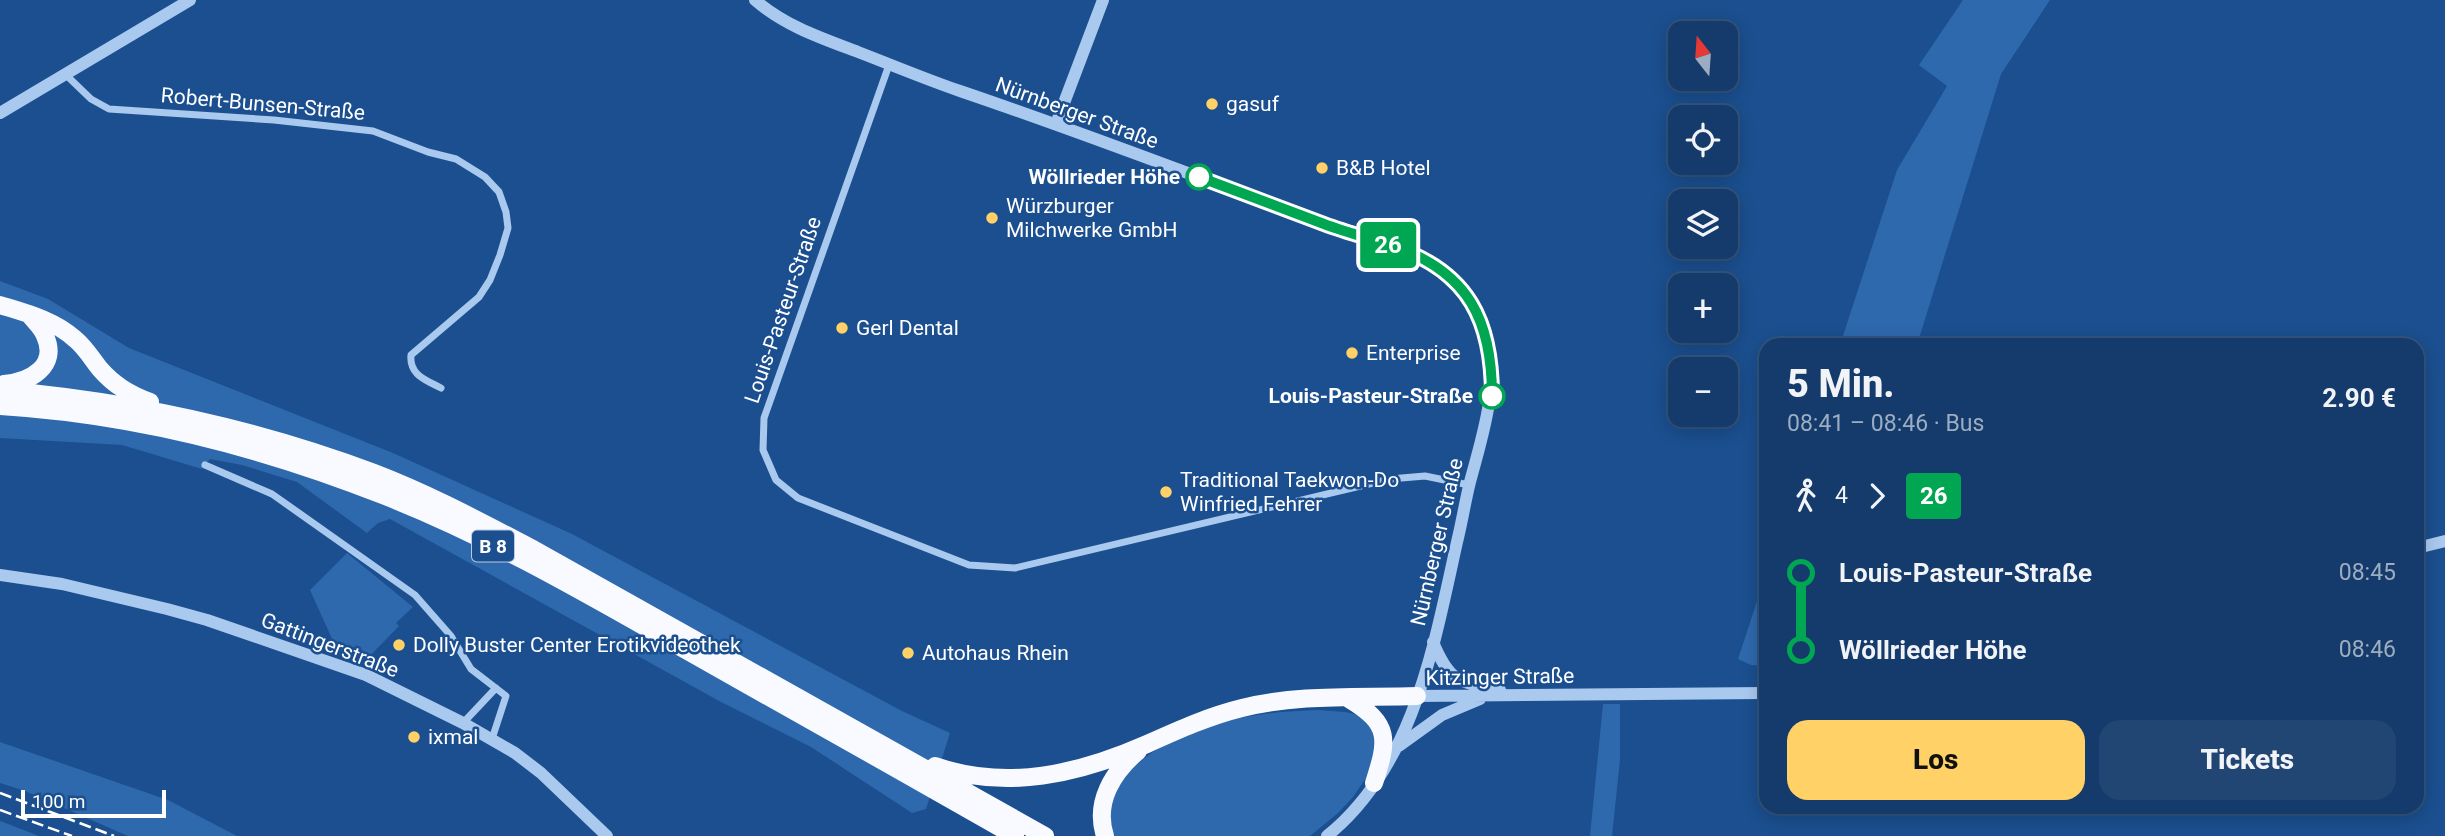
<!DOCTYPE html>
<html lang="de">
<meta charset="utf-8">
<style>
:root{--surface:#143b6b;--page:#214673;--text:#f1f3f6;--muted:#9dadc1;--line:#33557e;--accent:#ffd166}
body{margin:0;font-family:Roboto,sans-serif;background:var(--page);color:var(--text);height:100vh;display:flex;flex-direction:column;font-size:26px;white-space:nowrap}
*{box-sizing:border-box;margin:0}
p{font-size:23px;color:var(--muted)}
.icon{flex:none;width:38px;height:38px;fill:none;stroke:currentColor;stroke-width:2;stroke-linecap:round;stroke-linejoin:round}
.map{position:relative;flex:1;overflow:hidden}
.sheet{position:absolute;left:1759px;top:338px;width:665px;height:476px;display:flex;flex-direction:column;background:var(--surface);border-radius:21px;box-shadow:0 4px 18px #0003,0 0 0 2px var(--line)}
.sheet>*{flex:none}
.badge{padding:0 14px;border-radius:5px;font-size:24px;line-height:46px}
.needle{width:46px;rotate:343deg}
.buttons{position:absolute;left:1668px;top:21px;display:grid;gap:14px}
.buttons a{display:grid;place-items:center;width:70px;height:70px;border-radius:14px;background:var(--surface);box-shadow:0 4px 18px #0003,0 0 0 2px var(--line);font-size:35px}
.scale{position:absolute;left:21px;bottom:18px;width:145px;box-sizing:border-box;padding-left:7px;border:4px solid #fff;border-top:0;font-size:19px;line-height:24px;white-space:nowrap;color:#fff;-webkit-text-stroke:5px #1b4f8f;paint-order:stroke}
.map>.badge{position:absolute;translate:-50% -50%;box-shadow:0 0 0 4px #fff}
.legs{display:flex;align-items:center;gap:10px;height:77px;padding:0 28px;font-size:23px}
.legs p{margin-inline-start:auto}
.head{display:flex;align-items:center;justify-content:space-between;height:119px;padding:0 28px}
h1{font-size:38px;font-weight:800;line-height:52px}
.cta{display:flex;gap:14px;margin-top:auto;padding:14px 28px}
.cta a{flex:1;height:80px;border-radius:21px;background:var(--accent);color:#111;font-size:28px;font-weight:800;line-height:80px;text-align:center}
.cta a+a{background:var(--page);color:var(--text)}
ul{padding:0 28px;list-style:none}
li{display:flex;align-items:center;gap:24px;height:77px;font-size:26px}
li i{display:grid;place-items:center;width:10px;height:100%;margin:0 9px;background:currentColor}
li i::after{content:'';width:18px;height:18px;margin:-9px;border:5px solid;border-radius:50%;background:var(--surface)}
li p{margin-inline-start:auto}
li:first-child i{background:linear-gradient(#0000 50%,currentColor 0)}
li:last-child i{background:linear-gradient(currentColor 50%,#0000 0)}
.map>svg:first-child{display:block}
.green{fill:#2e69ad}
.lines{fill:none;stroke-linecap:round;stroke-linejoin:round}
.minor{stroke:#a9c9ee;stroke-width:7}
.tertiary{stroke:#a9c9ee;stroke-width:12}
.trunk{stroke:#f8faff;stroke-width:18}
.rail{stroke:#fff;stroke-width:2.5;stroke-dasharray:12 5;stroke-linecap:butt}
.line-1-casing{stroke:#fff;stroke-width:16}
.line-1{stroke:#00a651;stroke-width:10}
.poi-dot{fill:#ffd166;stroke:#1b4f8f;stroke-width:2.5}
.stop-1-dot{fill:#fff;stroke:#00a651;stroke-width:3.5}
.labels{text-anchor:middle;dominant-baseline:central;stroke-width:5;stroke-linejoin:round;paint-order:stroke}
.shield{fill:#1b4f8f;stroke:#bbcadd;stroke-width:2}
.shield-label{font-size:19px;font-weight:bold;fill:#fff}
.street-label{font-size:21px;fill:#fff;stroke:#1b4f8f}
.poi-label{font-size:21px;fill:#fff;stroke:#1b4f8f;text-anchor:start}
.stop-label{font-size:21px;font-weight:bold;fill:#fff;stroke:#1b4f8f;text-anchor:end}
</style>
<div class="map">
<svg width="2445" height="836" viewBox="0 0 2445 836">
<rect width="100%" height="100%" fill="#1b4f8f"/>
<path class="green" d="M1963 0H2050L2001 74 1917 345H1840L1897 170 1947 86 1919 65Z
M0 281 48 299 129 348 393 453 572 534 902 711 950 733 926 809 912 813 811 747 721 702 390 519 378 523 367 533 297 482 242 465 210 459 202 469 122 445 0 438Z
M347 553 413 607 396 623 399 626 362 664 325 650 333 641 310 590Z
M1766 574V666L1751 665 1738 659Z
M1603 704H1620V760L1612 836H1590Z
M1318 710 1345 712 1364 716 1381 742 1366 778 1353 797 1338 813 1310 836H1108C1109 825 1108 797 1113 788 1116 782 1124 777 1128 773 1177 723 1252 712 1318 710Z
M0 742 168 800 237 836H128L25 791 0 783Z
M0 821 3 822 39 836H0Z"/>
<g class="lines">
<path class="minor" d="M889 65 764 418 763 450 776 480 798 498 969 565 1015 568 1390 479 1425 476 1469 485
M65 74 91 99 109 109 274 120 373 131 428 152 456 159 485 177 499 192 506 212 508 228 500 255 490 280 479 297 411 355C409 375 426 380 441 388
M205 465 272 494 415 595 451 636 471 669 506 696 492 739
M463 723 496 688"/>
<path class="tertiary" d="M755 0C785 26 821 38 858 52 892 65 925 79 960 91 1072 129 1183 171 1294 213 1336 228 1382 238 1422 259 1447 271 1472 295 1482 322 1503 377 1484 429 1470 482 1465 502 1462 522 1457 542 1434 645 1414 766 1327 836
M0 113 190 0
M1056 124 1103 0
M2417 548 2445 541
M0 575 62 584 167 609 207 620 366 675 463 723 515 753 541 773 607 836
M1433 642C1450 683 1459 682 1500 690
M1417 696 1766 693
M1399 746 1442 715 1480 699"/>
<path class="trunk" d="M0 305C26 313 54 320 75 339 85 347 92 359 100 369 114 385 129 394 150 402
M4 384C30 382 59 366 45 336 42 327 34 321 29 314
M0 390C128 401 254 428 374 473 429 494 481 522 533 549L1045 836
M0 406C131 414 264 448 385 496 489 537 587 594 684 649 794 711 905 773 1015 836
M1349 699C1391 724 1388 740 1374 783
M935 766C1007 791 1079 774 1147 744 1178 730 1209 716 1242 708 1296 694 1361 698 1417 696
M1105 836C1094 802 1113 772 1138 751"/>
<path class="rail" d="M0 793 114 836
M0 810 72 836"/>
</g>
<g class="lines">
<defs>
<path id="line-1" d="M1199 177C1241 193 1283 209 1324 224 1348 233 1372 239 1396 247 1469 273 1492 321 1492 396"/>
</defs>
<use href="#line-1" class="line-1-casing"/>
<use href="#line-1" class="line-1"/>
</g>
<g class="poi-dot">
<circle cx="1212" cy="104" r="7"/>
<circle cx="1322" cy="168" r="7"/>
<circle cx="992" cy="218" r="7"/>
<circle cx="842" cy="328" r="7"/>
<circle cx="1352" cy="353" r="7"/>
<circle cx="1166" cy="492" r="7"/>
<circle cx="399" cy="645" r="7"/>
<circle cx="908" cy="653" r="7"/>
<circle cx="414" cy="737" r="7"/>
</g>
<g class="stop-1-dot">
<circle cx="1199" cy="177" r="12"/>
<circle cx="1492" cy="396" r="12"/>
</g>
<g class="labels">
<rect class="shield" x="472" y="530.5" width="42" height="31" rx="5"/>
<g class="shield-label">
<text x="493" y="546">B 8</text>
</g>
<g class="street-label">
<text transform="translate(263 104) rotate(5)">Robert-Bunsen-Straße</text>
<text transform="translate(1077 113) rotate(20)">Nürnberger Straße</text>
<text transform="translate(783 310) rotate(-71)">Louis-Pasteur-Straße</text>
<text transform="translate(1437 542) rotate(-77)">Nürnberger Straße</text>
<text transform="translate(330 645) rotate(21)">Gattingerstraße</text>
<text transform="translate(1500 677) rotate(-1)">Kitzinger Straße</text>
</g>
<g class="poi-label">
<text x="1226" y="104">gasuf</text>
<text x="1336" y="168">B&amp;B Hotel</text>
<text x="1006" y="206">Würzburger<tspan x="1006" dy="24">Milchwerke GmbH</tspan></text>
<text x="856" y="328">Gerl Dental</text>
<text x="1366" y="353">Enterprise</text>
<text x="1180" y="480">Traditional Taekwon-Do<tspan x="1180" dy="24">Winfried Fehrer</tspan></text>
<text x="413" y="645">Dolly Buster Center Erotikvideothek</text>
<text x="922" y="653">Autohaus Rhein</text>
<text x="428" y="737">ixmal</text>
</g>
<g class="stop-label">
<text x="1180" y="177">Wöllrieder Höhe</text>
<text x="1473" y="396">Louis-Pasteur-Straße</text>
</g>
</g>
</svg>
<div class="buttons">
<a><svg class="needle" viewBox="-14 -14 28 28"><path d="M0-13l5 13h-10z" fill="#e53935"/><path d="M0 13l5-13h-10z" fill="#9dadc1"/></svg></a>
<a><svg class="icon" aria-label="locate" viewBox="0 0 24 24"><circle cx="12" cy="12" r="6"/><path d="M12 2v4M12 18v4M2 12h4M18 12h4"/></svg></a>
<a><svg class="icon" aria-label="layers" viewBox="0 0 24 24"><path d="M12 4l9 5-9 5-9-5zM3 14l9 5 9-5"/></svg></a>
<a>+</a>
<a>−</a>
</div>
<div class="scale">100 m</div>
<b class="badge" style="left:1388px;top:245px;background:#00a651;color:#fff">26</b>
<section class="sheet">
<div class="head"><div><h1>5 Min.</h1><p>08:41 – 08:46 · Bus</p></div><b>2.90 €</b></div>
<div class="legs"><svg class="icon" aria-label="walk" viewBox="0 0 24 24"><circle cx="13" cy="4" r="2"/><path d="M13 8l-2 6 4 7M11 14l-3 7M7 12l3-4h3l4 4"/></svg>4<svg class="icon" aria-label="forward" viewBox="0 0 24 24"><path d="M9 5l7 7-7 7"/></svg><b class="badge" style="background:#00a651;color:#fff">26</b></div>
<ul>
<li><i style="color:#00a651"></i><b>Louis-Pasteur-Straße</b><p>08:45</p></li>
<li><i style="color:#00a651"></i><b>Wöllrieder Höhe</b><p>08:46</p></li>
</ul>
<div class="cta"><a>Los</a><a>Tickets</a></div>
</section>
</div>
